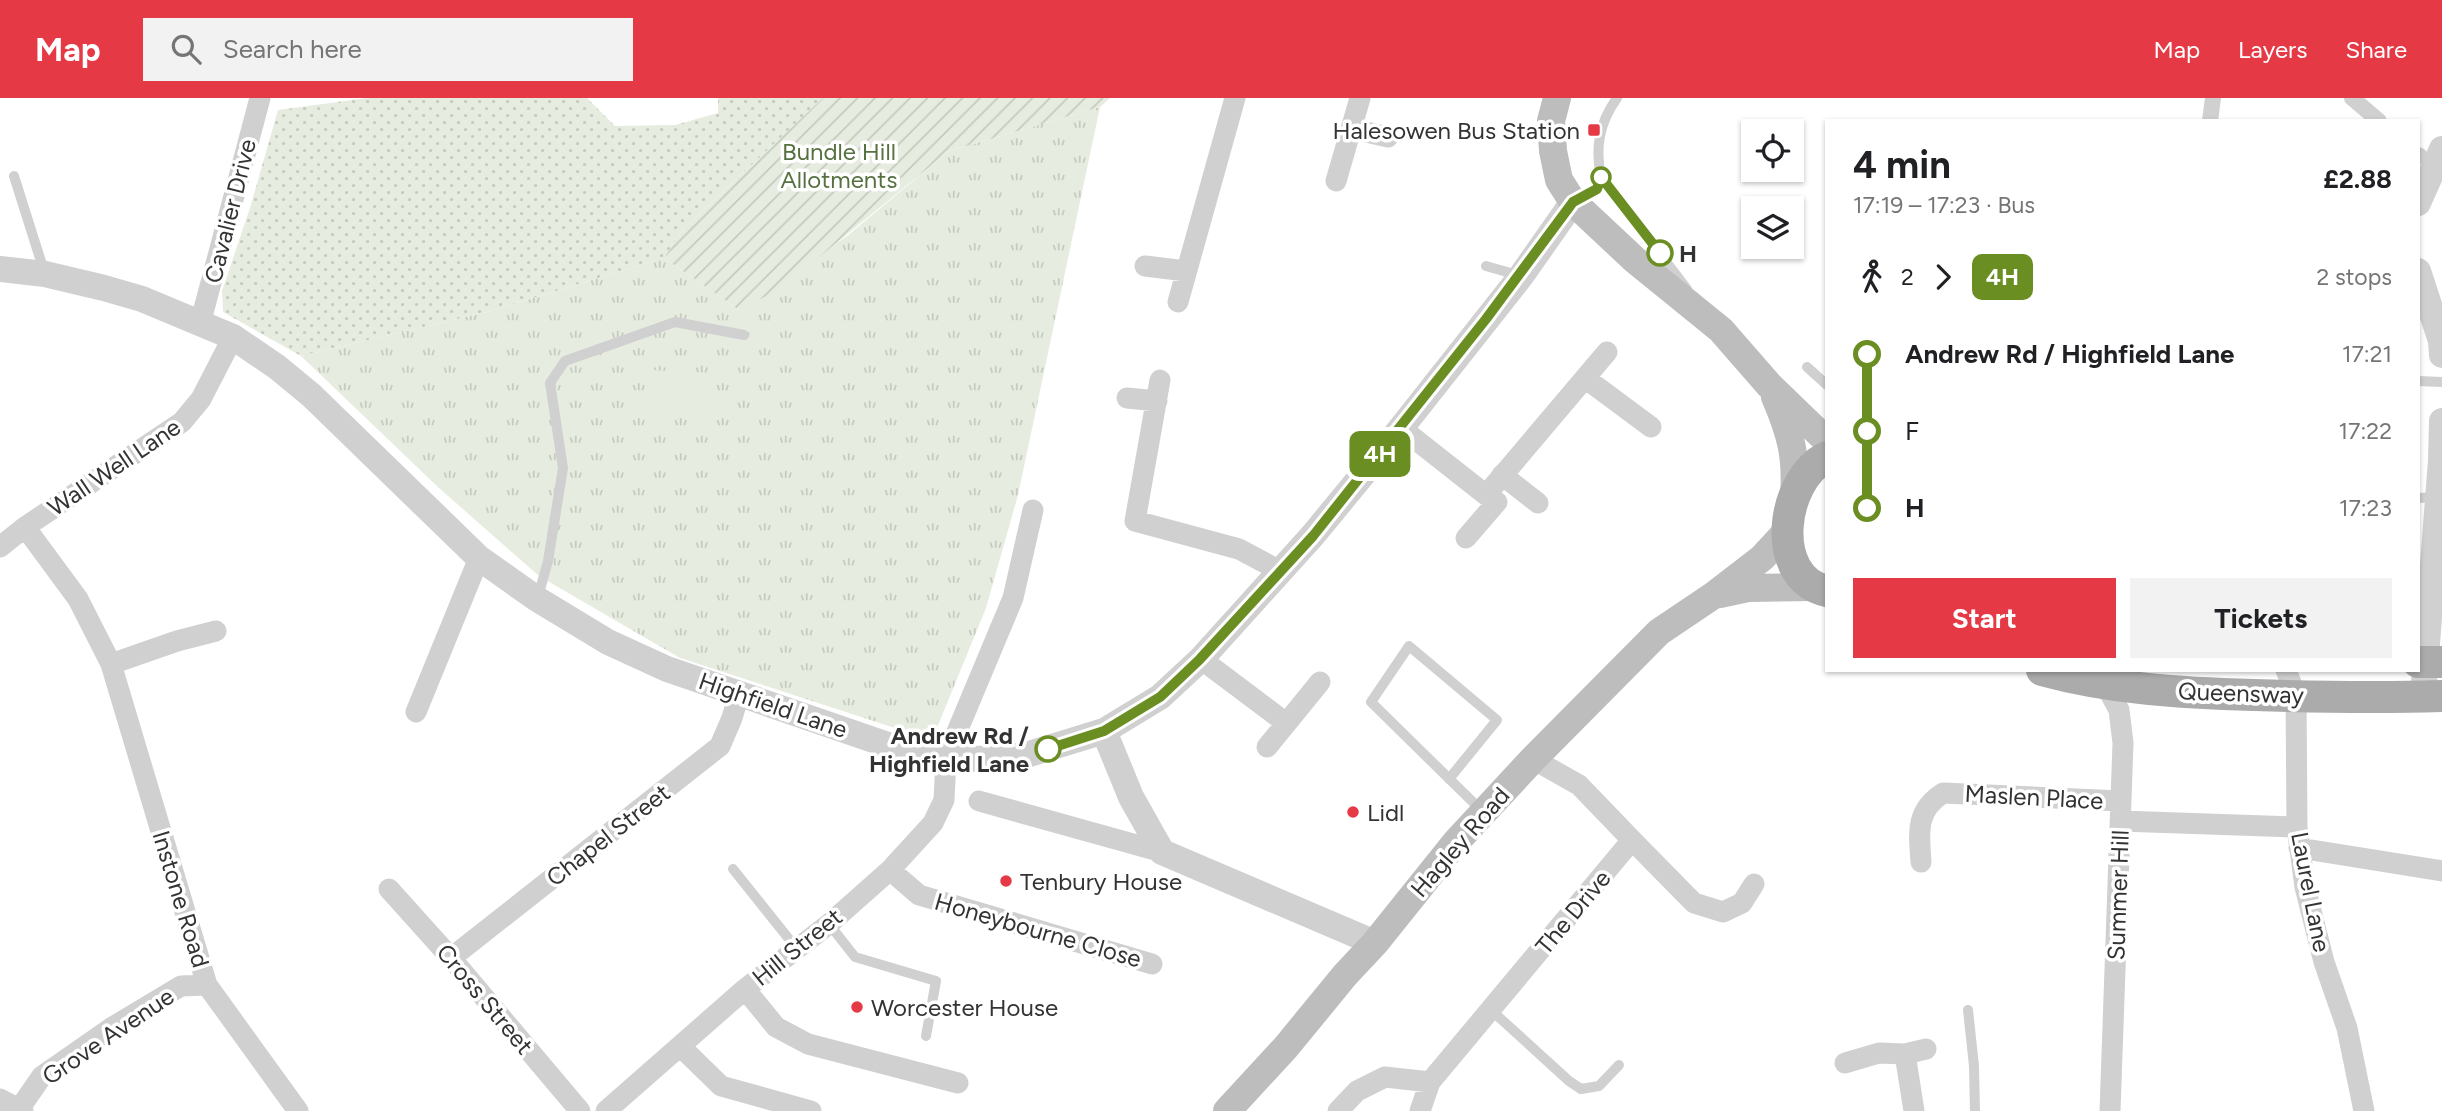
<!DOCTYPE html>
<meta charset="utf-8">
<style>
:root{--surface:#fff;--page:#f2f2f2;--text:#202124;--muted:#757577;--accent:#e63946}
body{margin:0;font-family:Figtree,sans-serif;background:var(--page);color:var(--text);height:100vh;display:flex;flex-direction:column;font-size:26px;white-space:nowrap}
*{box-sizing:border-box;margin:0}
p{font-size:23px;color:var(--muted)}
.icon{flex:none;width:38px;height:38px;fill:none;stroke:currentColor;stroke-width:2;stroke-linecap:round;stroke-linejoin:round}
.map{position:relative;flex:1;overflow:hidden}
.side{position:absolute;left:1825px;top:21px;width:595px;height:553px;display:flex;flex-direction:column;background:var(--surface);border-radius:0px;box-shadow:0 2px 5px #0004}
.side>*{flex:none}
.badge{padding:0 14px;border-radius:10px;font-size:24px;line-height:46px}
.fabs{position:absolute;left:1741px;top:21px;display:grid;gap:14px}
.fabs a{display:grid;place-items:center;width:63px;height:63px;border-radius:0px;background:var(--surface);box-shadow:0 2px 5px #0004;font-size:35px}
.map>.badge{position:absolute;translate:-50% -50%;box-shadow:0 0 0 4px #fff}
.legs{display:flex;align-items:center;gap:10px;height:77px;padding:0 28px;font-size:23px}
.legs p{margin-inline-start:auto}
.headline{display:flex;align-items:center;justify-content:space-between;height:119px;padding:0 28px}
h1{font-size:38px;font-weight:700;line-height:52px}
.button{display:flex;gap:14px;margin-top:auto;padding:14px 28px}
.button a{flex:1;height:80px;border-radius:0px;background:var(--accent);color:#fff;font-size:28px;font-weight:700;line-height:80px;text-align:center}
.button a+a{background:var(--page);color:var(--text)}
ul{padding:0 28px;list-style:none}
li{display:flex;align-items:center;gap:24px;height:77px;font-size:26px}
li i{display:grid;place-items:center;width:10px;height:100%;margin:0 9px;background:currentColor}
li i::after{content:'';width:18px;height:18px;margin:-9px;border:5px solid;border-radius:50%;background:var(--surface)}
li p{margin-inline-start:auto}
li:first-child i{background:linear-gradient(#0000 50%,currentColor 0)}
li:last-child i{background:linear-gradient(currentColor 50%,#0000 0)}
header{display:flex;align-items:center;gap:42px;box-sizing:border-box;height:98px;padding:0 35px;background:var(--accent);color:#fff}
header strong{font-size:33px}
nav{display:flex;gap:38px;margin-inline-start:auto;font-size:24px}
.search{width:490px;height:63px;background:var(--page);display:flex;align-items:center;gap:18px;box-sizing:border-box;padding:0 24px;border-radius:0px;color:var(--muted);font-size:26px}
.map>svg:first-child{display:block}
.grass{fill:url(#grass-dots)}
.park{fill:url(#park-tufts)}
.garden{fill:url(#garden-furrows)}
.pitch{fill:#e6ecdf}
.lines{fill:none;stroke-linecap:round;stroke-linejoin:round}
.service{stroke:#d0d0d0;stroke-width:10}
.pedestrian{stroke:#d0d0d0;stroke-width:16}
.minor{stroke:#d0d0d0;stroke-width:21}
.tertiary{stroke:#d0d0d0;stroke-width:26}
.secondary{stroke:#bdbdbd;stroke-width:28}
.primary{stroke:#ababab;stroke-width:32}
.line-1-casing{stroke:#fff;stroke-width:16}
.line-1{stroke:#6b8e23;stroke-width:10}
.poi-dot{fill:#e63946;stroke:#fff;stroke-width:2.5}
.stop-1-dot{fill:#fff;stroke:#6b8e23;stroke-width:3.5}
.labels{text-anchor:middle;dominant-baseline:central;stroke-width:7;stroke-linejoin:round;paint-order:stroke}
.poi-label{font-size:24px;fill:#333;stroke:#fff;text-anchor:start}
.park-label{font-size:24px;fill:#56703f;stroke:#fff}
.street-label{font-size:24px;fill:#333;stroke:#fff}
.stop-label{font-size:24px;font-weight:bold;fill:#333;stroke:#fff;text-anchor:start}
</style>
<header>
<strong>Map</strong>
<div class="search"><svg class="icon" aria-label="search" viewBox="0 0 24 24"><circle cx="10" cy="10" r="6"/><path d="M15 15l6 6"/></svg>Search here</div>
<nav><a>Map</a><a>Layers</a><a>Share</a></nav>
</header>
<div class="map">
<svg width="2442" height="1013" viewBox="0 0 2442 1013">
<defs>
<pattern id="grass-dots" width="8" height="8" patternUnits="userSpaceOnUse" patternTransform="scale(1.75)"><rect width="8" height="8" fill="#e6ecdf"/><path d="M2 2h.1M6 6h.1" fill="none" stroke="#c6cbc0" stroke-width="1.8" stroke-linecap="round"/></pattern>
<pattern id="park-tufts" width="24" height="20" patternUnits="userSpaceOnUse" patternTransform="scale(1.75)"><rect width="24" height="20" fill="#e6ecdf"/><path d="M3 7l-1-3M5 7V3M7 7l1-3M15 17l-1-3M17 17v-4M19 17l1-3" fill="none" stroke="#c6cbc0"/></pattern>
<pattern id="garden-furrows" width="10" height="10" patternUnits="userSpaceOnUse" patternTransform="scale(1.75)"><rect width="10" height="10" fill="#e6ecdf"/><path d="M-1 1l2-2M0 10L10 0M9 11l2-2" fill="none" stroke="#c6cbc0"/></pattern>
</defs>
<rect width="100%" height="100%" fill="#fff"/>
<path class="grass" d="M367 0H587L615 28 675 27 718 15V0H823L682 132 664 160 491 213 301 258 223 214 222 193 250 110 278 12Z"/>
<path class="park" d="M1100 9 1018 397 986 510 932 642 680 560 539 478 439 390 301 258 491 213 664 160 739 212 847 138 949 53Z"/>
<path class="garden" d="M823 0H1110L1100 9 949 53 780 191 739 212 664 160 682 132Z"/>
<path class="pitch" d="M648 272 713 275 711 320 645 316Z"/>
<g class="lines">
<path class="service" d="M1617 0C1599 25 1595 50 1601 79L1687 191
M14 78 44 173
M1573 104 1597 91 1601 79
M1486 168 1521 178
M1807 269 1827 287
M2418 283 2442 284
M2418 400 2438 399
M538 499 548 463 563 370 550 285 565 263 675 224 744 237
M1449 681 1497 622 1409 548 1371 604 1483 714
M733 771 797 851
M829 826 855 859 936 883 926 938
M1491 912 1569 983 1581 991 1599 988 1619 967
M1968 912 1974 968 1975 1013"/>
<path class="pedestrian" d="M2352 0 2379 23
M2210 23 2213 0
M2418 57 2420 58"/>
<path class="minor" d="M1353 31 1388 39
M1336 83 1360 0
M1145 168 1186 173
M1178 204 1235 0
M200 226 260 0
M1585 280 1651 329
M1160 282 1135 423 1239 451 1280 473
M1127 300 1157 303
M1401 330 1486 397 1607 254
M1502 377 1538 405
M25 429 78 501 111 566 207 887 298 1013
M1466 440 1497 404 1486 397
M0 449 25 429 182 324 201 301 233 239
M1201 561 1286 625
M111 566 177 543 216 533
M2286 572 2296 598 2297 729 2305 789 2324 864 2347 930 2364 1013
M2104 584 2119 612 2123 645 2110 1013
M416 614 479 460
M1267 649 1320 584
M979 703 1162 754
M2120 723 2297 729
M1632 742 1694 805 1723 814 1742 805 1754 786
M2299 750 2442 773
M1921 764C1919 735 1915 713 1943 695L2121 703
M890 772 919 797 1152 866
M389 791 451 860 580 1013
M451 860 720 648 732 620 739 596
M745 891 776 929 808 946 958 985
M680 948 721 988 811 1013
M1905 956 1914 1013
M1845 965 1879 955 1905 956 1926 951
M0 1001 23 1013
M20 1010 42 978 111 930 181 888 207 887
M606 1013 745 891 829 826 890 772 933 725 944 702 946 660 1013 500 1033 412
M1338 1013 1357 993 1385 979 1430 984
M1420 1013 1430 984 1632 742 1579 687 1533 661"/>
<path class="tertiary" d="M2418 105 2442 51
M0 171 45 176 104 190 142 201 233 239 277 269 311 297 479 460 537 501 608 544 667 571 888 647 946 660 987 661 1026 657 1104 633 1160 599 1201 561 1313 437 1401 330 1521 178 1573 104
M2418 173 2441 243 2442 257
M2423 598 2441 362 2442 323
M1104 633 1131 699 1162 754 1375 845"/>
<path class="secondary" d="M1557 0 1551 23 1553 53 1559 82 1573 104 1636 163 1721 232 1769 287 1827 343
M1775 299C1791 336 1797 359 1794 400
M1720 496 1748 490 1813 489
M1227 1013 1286 949 1345 877 1375 845 1456 744 1533 661 1659 534 1714 497 1762 460 1787 433"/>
<path class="primary" d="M1827 359C1781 381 1768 480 1827 493
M2418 564H2442
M2042 572C2111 591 2183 595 2254 597 2317 599 2380 600 2442 598"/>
</g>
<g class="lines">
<defs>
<path id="line-1" d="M1048 651 1104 633 1160 599 1200 561 1313 438 1486 221 1573 104 1597 91 1601 79 1660 155"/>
</defs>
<use href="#line-1" class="line-1-casing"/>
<use href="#line-1" class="line-1"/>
</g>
<g class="poi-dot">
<rect x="1587" y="25" width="14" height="14" rx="3.5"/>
<circle cx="1353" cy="714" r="7"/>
<circle cx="1006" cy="783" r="7"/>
<circle cx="857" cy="909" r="7"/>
</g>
<g class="stop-1-dot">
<circle cx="1601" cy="79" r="9"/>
<circle cx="1660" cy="155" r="12"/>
<circle cx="1048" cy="651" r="12"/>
</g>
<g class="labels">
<g class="poi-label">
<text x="1580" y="32" text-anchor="end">Halesowen Bus Station</text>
<text x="1367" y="714">Lidl</text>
<text x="1020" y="783">Tenbury House</text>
<text x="871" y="909">Worcester House</text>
</g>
<g class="park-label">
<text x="839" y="53">Bundle Hill<tspan x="839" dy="28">Allotments</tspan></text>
</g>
<g class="street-label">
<text transform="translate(230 113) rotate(-76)">Cavalier Drive</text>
<text transform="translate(114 369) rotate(-34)">Wall Well Lane</text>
<text transform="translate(2241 595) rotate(2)">Queensway</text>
<text transform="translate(773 607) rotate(19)">Highfield Lane</text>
<text transform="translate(2034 699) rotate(3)">Maslen Place</text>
<text transform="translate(608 737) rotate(-38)">Chapel Street</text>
<text transform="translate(1460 744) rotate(-49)">Hagley Road</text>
<text transform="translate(2311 794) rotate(79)">Laurel Lane</text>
<text transform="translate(2118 797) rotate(-88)">Summer Hill</text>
<text transform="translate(181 801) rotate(73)">Instone Road</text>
<text transform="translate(1573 814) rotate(-50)">The Drive</text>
<text transform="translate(1038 832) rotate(16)">Honeybourne Close</text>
<text transform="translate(797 849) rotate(-39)">Hill Street</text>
<text transform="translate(485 901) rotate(50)">Cross Street</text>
<text transform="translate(108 938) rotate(-34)">Grove Avenue</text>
</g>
<g class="stop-label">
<text x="1679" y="155">H</text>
<text x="1029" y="637" text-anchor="end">Andrew Rd /<tspan x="1029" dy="28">Highfield Lane</tspan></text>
</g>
</g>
</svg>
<div class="fabs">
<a><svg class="icon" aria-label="locate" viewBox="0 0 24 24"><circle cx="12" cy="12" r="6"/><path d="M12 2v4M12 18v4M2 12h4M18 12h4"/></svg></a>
<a><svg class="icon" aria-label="layers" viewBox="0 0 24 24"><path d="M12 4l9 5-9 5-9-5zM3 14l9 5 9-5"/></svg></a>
</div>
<b class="badge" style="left:1380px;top:356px;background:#6b8e23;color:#fff">4H</b>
<section class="side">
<div class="headline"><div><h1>4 min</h1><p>17:19 – 17:23 · Bus</p></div><b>£2.88</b></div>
<div class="legs"><svg class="icon" aria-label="walk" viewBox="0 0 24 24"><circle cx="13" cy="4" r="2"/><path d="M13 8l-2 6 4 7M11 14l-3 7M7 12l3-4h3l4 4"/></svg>2<svg class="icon" aria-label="forward" viewBox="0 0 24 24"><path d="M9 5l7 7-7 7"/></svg><b class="badge" style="background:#6b8e23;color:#fff">4H</b><p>2 stops</p></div>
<ul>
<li><i style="color:#6b8e23"></i><b>Andrew Rd / Highfield Lane</b><p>17:21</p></li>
<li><i style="color:#6b8e23"></i><span>F</span><p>17:22</p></li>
<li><i style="color:#6b8e23"></i><b>H</b><p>17:23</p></li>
</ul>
<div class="button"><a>Start</a><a>Tickets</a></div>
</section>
</div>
